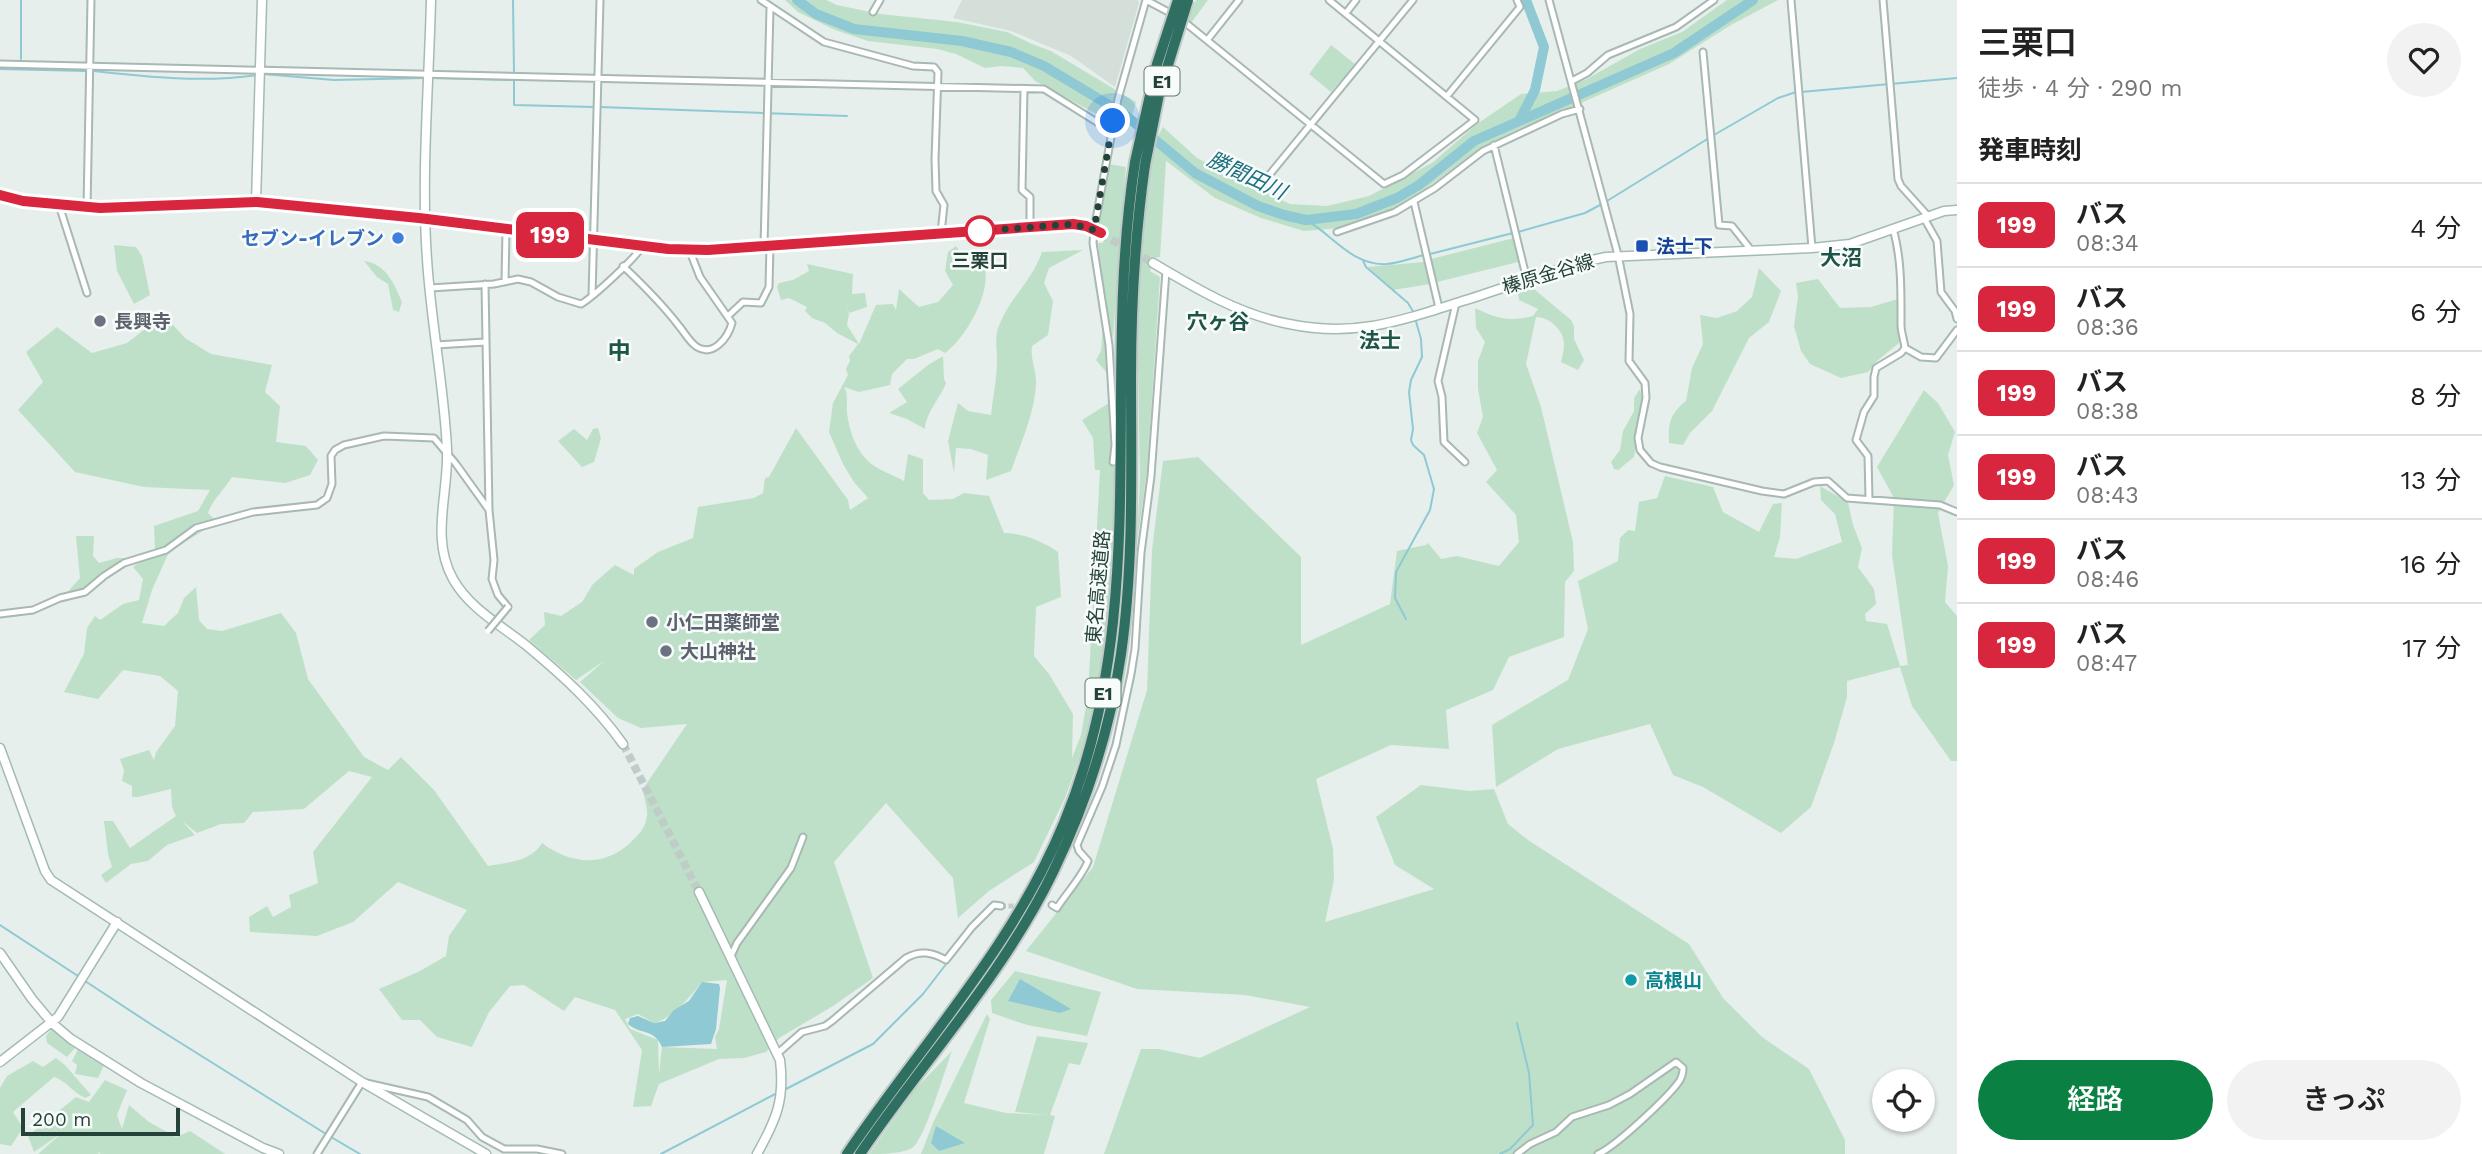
<!DOCTYPE html>
<html lang="ja">
<meta charset="utf-8">
<style>
:root{--surface:#fff;--page:#f2f2f2;--text:#222;--muted:#767676;--line:#e0e0e0;--accent:#0b8043}
body{margin:0;font-family:"Work Sans","Noto Sans JP",sans-serif;background:var(--page);color:var(--text);height:100vh;display:flex;flex-direction:column;font-size:26px;white-space:nowrap}
*{box-sizing:border-box;margin:0}
p{font-size:23px;color:var(--muted)}
.icon{flex:none;width:38px;height:38px;fill:none;stroke:currentColor;stroke-width:2;stroke-linecap:round;stroke-linejoin:round}
.map{position:relative;flex:1;overflow:hidden}
.sheet{display:flex;flex-direction:column;background:var(--surface);width:525px}
.sheet>*{flex:none}
.badge{padding:0 14px;border-radius:10px;font-size:24px;line-height:46px}
.buttons{position:absolute;left:1872px;top:1069px;display:grid;gap:14px}
.buttons a{display:grid;place-items:center;width:63px;height:63px;border-radius:50%;background:var(--surface);box-shadow:0 2px 5px #0004;font-size:35px}
.scale{position:absolute;left:21px;bottom:18px;width:159px;box-sizing:border-box;padding-left:7px;border:4px solid #24423a;border-top:0;font-size:19px;line-height:24px;white-space:nowrap;color:#24423a;-webkit-text-stroke:5px #f7fbf9;paint-order:stroke}
.you{position:absolute;width:35px;height:35px;margin:-18px;border:5px solid #fff;border-radius:50%;background:#1a73e8;box-shadow:0 0 0 10px #1a73e833}
.map>.badge{position:absolute;translate:-50% -50%;box-shadow:0 0 0 4px #fff}
h2{padding:0 21px;font-size:26px;line-height:63px}
.round{display:grid;place-items:center;flex:none;width:74px;height:74px;border-radius:37px;background:var(--page)}
.overview{display:flex;align-items:center;justify-content:space-between;height:119px;padding:0 21px}
h1{font-size:33px;font-weight:600;line-height:52px}
.action{display:flex;gap:14px;margin-top:auto;padding:14px 21px}
.action a{flex:1;height:80px;border-radius:42px;background:var(--accent);color:#fff;font-size:28px;font-weight:600;line-height:80px;text-align:center}
.action a+a{background:var(--page);color:var(--text)}
ul{padding:0;list-style:none}
li{display:flex;align-items:center;gap:21px;height:84px;padding:0 21px;border-top:2px solid var(--line)}
li div{flex:1}
li b{display:block;font-size:26px}
li em{font-style:normal}
li .badge{min-width:77px;font-weight:700;text-align:center}
main{display:flex;flex:1;min-height:0}
.map>svg:first-child{display:block}
.built{fill:#d4dfda}
.green{fill:#bfe0c8;fill-rule:evenodd}
.water{fill:#8ec9d4}
.lines{fill:none;stroke-linecap:round;stroke-linejoin:round}
.stream{stroke:#8ec9d4;stroke-width:2}
.river{stroke:#8ec9d4;stroke-width:10}
.street-tunnel{stroke:#bfccc8;stroke-width:5;stroke-dasharray:5 2.5;stroke-linecap:butt}
.secondary-tunnel{stroke:#bfccc8;stroke-width:8;stroke-dasharray:8 4;stroke-linecap:butt}
.street-casing{stroke:#a8b8b2;stroke-width:9}
.secondary-casing{stroke:#a4bbb3;stroke-width:11}
.highway-casing{stroke:#c2cac8;stroke-width:14}
.street{stroke:#fff;stroke-width:5}
.secondary{stroke:#fff;stroke-width:8}
.highway{stroke:#2f6f62;stroke-width:10}
.street-bridge-casing{stroke:#a8b8b2;stroke-width:9;stroke-linecap:butt}
.highway-bridge-casing{stroke:#c2cac8;stroke-width:14;stroke-linecap:butt}
.street-bridge{stroke:#fff;stroke-width:5}
.highway-bridge{stroke:#2f6f62;stroke-width:10}
.line-casing{stroke:#fff;stroke-width:16}
.line{stroke:#d7263d;stroke-width:10}
.walk{stroke:#24423a;stroke-width:7;stroke-dasharray:0 12.6}
.stop-dot{fill:#fff;stroke:#d7263d;stroke-width:3.5}
.shop-dot{fill:#3f7fe0;stroke:#f7fbf9;stroke-width:2.5}
.transit-dot{fill:#1a4fb4;stroke:#f7fbf9;stroke-width:2.5}
.worship-dot{fill:#6b7280;stroke:#f7fbf9;stroke-width:2.5}
.culture-dot{fill:#0f9aa8;stroke:#f7fbf9;stroke-width:2.5}
.labels{text-anchor:middle;dominant-baseline:central;stroke-width:5;stroke-linejoin:round;paint-order:stroke}
.shield{fill:#f7fbf9;stroke:#637a73;stroke-width:2}
.shield-label{font-size:18px;font-weight:bold;fill:#24423a}
.shop-label{font-size:19px;font-weight:bold;fill:#366cbe;stroke:#f7fbf9;text-anchor:end}
.transit-label{font-size:19px;font-weight:bold;fill:#164399;stroke:#f7fbf9;text-anchor:start}
.stop-label{font-size:19px;font-weight:bold;fill:#24423a;stroke:#f7fbf9}
.street-label{font-size:19px;fill:#24423a;stroke:#f7fbf9}
.worship-label{font-size:19px;font-weight:bold;fill:#5b616d;stroke:#f7fbf9;text-anchor:start}
.culture-label{font-size:19px;font-weight:bold;fill:#0d838f;stroke:#f7fbf9;text-anchor:start}
.water-label{font-size:21px;font-style:italic;fill:#1c6f80;stroke:#f7fbf9}
.neighbourhood-label{font-size:21px;font-weight:bold;fill:#1f5548;stroke:#f7fbf9}
.quarter-label{font-size:23px;font-weight:bold;fill:#1f5548;stroke:#f7fbf9}
</style>
<main>
<div class="map">
<svg width="1957" height="1154" viewBox="0 0 1957 1154">
<rect width="100%" height="100%" fill="#e6efeb"/>
<path class="built" d="M962 0H1138L1139 3 1115 87 1071 56 1011 31 953 18Z"/>
<path class="green" d="M785 0H826L837 5 880 14 957 22 1007 32 1032 44 1051 51 1136 102 1128 131 1035 81 1023 68 1002 66 985 68 956 54 937 49 868 41 835 30 798 12Z
M1196 0H1208L1191 23 1188 20Z
M1727 0H1778L1731 25 1669 64 1482 147 1398 209 1340 228 1304 231 1261 218 1215 198 1166 161 1160 257 1153 258 1150 271 1160 277 1147 471 1137 543 1140 479 1137 314 1140 229 1151 148 1163 127 1197 158 1253 187 1290 204 1327 206 1369 196 1432 163 1477 124 1521 94 1557 91 1585 80 1640 49 1682 32Z
M1331 45 1355 64 1331 92 1309 74Z
M1109 164 1126 167 1113 338 1106 316 1098 243H1103L1105 231 1099 227Z
M1514 238 1518 262 1437 282 1431 259Z
M114 245 136 247 142 256 150 295 134 304 117 271Z
M956 246 968 265 978 257C980 260 983 262 984 266 993 291 965 339 945 353L938 349 914 359H907L892 374 890 385 859 392 844 387C849 395 846 404 847 413 849 430 856 451 870 463 879 470 893 475 904 481L908 454 923 459V493L929 500 953 499 964 493 989 496 1004 533C1023 533 1042 541 1058 552L1061 597 1036 607 1034 656 1049 674 1073 714 1072 758 1081 735 1088 695 1100 470H1095L1093 438 1082 420 1109 403 1114 450 1116 521 1111 627 1094 718 1065 798 1034 862 989 891 958 918 953 878 886 803 834 862 873 978 833 1006 779 1038 766 1052 744 1058 719 1059 659 1084 651 1106 633 1107 642 1050 615 1010 575 997 564 1011 524 985 510 986 489 1012 472 1047 437 1037 420 1020H402L379 989 420 971 446 956 449 936 467 910 398 882 353 922 317 936 250 932 249 917 267 906 273 917 291 907 289 895 318 883 313 852 372 777 349 771 304 809 253 812 244 823 221 824 197 833 182 821 195 835 167 845 148 861 131 864 106 883 101 875 112 867 108 854 104 821H113L130 848 176 816 172 807 171 789 138 797H132V786L122 781 124 770 120 759 149 750 154 760 156 752 175 726 178 691 160 676 123 670 98 699 64 692 84 654 87 628 95 616 100 620 123 604 139 600 143 579 133 567 155 551 154 526 198 511 210 490 144 487 75 472 18 410 43 382 26 352 57 327 92 353 127 343 158 319 173 325 185 338 211 354 272 365 265 392 280 406 276 442 306 446 318 460 310 475 285 483 232 477C224 490 213 499 208 513L217 522 169 552 152 590 142 623 164 626 178 613 184 598 196 587 199 620 207 629 222 631 281 613 296 633 308 679 364 757 388 770 401 757 434 790 488 866C507 863 532 861 542 843 570 864 603 868 630 843 639 834 645 829 647 816 648 808 644 798 643 789L687 724 641 728 618 718 580 682 604 661 576 680 529 640 545 625 544 612 561 616 582 602 593 584 615 565 634 575V569L658 552 693 538 698 507 754 498 763 493 765 478 769 477 796 428 848 500 850 510 868 498 854 482 843 464 829 432 833 403 848 375 846 369 850 361 849 356 858 344 837 333 825 323 812 318 805 311 807 307 789 298 781 300 777 287 779 283 793 280 809 271 807 264 853 274 852 294 865 293 867 307 849 313 843 298 849 314 847 325 859 344 876 305 893 304 896 310 899 289 919 307 938 302 953 285 945 271 948 252ZM727 980 719 1029 715 1037 717 1049 662 1047 659 1074 658 1040 630 1029 625 1019 638 1014 654 1023C673 1018 690 997 702 982Z
M1083 250 1049 268 1044 283 1053 301 1048 335 1032 346C1030 359 1037 371 1036 385 1034 414 1021 443 1011 471L986 480 988 455 971 449 956 448 954 473 948 441 958 403 968 411 991 415C993 397 997 378 997 360 997 346 994 336 1000 323 1011 297 1033 279 1042 252Z
M364 261C386 264 394 283 402 302L399 312 393 310 388 284 377 277Z
M1424 262 1430 284 1393 290 1368 267Z
M1759 268 1781 291 1769 322 1749 338 1712 411 1690 433 1683 445 1669 443C1668 423 1670 414 1686 401L1692 368 1703 344 1700 315 1717 318 1737 311 1752 297Z
M1818 279 1840 308 1871 307 1898 299 1899 343 1878 360 1868 372 1841 378 1810 364 1801 351 1794 326 1798 297 1796 283Z
M1528 284 1571 320 1574 326V339L1584 360 1578 370 1561 362C1562 357 1564 350 1564 344 1564 330 1549 317 1536 317L1526 364 1541 407 1573 542 1574 571 1565 582 1564 637 1509 657 1493 690 1446 710 1449 749 1391 745 1316 779 1333 849 1334 880 1325 922 1434 889 1395 865 1376 817 1421 785 1470 791 1494 789 1508 824 1528 840 1689 944 1723 998 1762 1037 1809 1069 1845 1140V1154H1104L1141 1049H1159L1200 1058 1310 1007 1245 995 1137 989 1026 951 1093 867 1147 690 1152 550 1163 461 1198 457 1301 557V645L1390 604 1397 551 1426 545 1428 543 1441 559 1457 556 1499 566 1519 542 1516 515 1486 482 1497 470 1477 433 1483 417 1478 389V361L1485 342 1476 328 1475 308C1498 319 1509 322 1533 316L1538 309 1519 300 1517 286Z
M1103 327 1107 344 1106 372 1096 360 1101 351Z
M943 356 944 379 946 383C941 397 925 414 925 429L907 419 889 413 907 402 898 389 928 365Z
M1640 389 1643 402 1634 457 1618 470 1614 469 1611 462 1620 450 1623 431 1634 411V398Z
M1924 390 1938 403 1955 432 1948 455 1954 485 1938 513 1948 566 1945 602 1957 616V761H1951L1912 706 1900 667 1847 681V697L1834 743 1811 807 1781 833 1703 787 1673 775 1650 724 1558 749 1496 787 1492 725 1568 680 1588 629 1578 581 1618 561 1620 538 1628 530 1635 531 1639 502 1657 498 1665 476 1713 487 1723 512 1759 532 1773 504 1782 503 1780 537 1774 557 1796 559 1842 542 1835 514 1821 500 1820 486 1848 502 1853 525 1862 548 1858 567 1874 589 1876 604 1865 614 1866 621 1887 624 1900 666 1908 665 1892 555 1894 498 1877 467Z
M598 428 601 438 594 462 582 467 558 441 574 429 587 440 593 429Z
M76 536H94L93 556 99 563 117 558H126L80 591 66 594 80 578Z
M1015 971 1101 992 1087 1036 1027 1025 992 1013 991 1000Z
M987 1014 990 1019 964 1103 1006 1113 1047 1115 1015 1112 1037 1036 1088 1043 1080 1065 1069 1063 1050 1115 1055 1116 1044 1154H921L933 1123Z
M53 1027 75 1048 67 1057 47 1043 46 1036Z
M78 1049 104 1065 98 1078 75 1074 77 1065 72 1061Z
M952 1051C945 1069 925 1140 912 1148 900 1154 883 1154 869 1154L915 1089Z
M56 1058 65 1065 91 1095 85 1098C74 1093 66 1081 54 1077L13 1112 23 1128 11 1146 0 1144V1088L7 1076 33 1061 43 1067Z
M105 1080 127 1090 117 1115 122 1129 129 1105 149 1122 176 1137 190 1131 225 1154H101L97 1151 99 1154H38L62 1133 34 1152 28 1136 76 1097 89 1102Z"/>
<path class="water" d="M1020 979 1071 1009 1060 1013 1008 1001Z
M702 982 719 984 720 988 716 1029 711 1044 662 1047C654 1028 640 1035 628 1024L630 1018 638 1016 654 1023 665 1021 674 1010 689 1001Z
M936 1126 965 1143 939 1151 931 1143Z"/>
<g class="lines">
<path class="stream" d="M21 0V59
M513 0 514 73
M0 69 86 71
M94 71C148 77 203 83 257 75
M263 74 334 80 425 78
M431 78 512 80
M514 79V105L594 107
M1801 92 1957 78
M600 107 847 116
M1714 135 1778 98 1796 92
M1607 201 1709 138
M1306 220C1332 234 1353 267 1387 264 1399 263 1412 258 1424 255
M1518 232 1585 213 1602 204
M1430 254 1513 233
M1363 261 1366 267 1408 303 1414 313
M1406 619 1395 598 1396 572 1430 510 1434 489 1424 455 1413 445 1411 440 1413 429 1409 392 1411 380 1422 357 1421 339 1415 318
M0 925 78 976
M972 932 982 920
M85 981 152 1025 326 1134
M786 1089 873 1044 923 994 964 941
M331 1137 360 1154
M661 1154 777 1093
M1500 1154 1510 1149 1533 1125 1529 1073 1517 1023"/>
<path class="river" d="M797 0 816 14 854 29 962 41 1011 52 1044 66 1124 114 1195 173 1258 206 1284 215 1306 220 1356 214 1397 198 1419 185 1474 141 1674 53 1753 0
M1519 121 1535 90 1544 47 1526 0"/>
<path class="street-tunnel" d="M1001 906H1023"/>
<path class="secondary-tunnel" d="M1101 234 1153 263
M623 744 699 892"/>
<defs>
<path id="street" d="M761 0 824 42 913 66 934 67 938 72 935 159 936 191 944 205 941 233
M1146 0 1174 15
M1549 0 1618 255 1630 314 1629 361 1645 383 1646 398 1638 438 1640 450 1651 463 1660 467 1762 491 1784 494 1814 482 1828 481 1847 498 1940 505 1957 512
M1791 0 1812 248
M1883 0 1898 179 1901 186 1928 216
M873 12 880 0
M1346 13 1356 0
M1182 20 1384 184 1403 175 1475 120 1329 0
M1208 39 1239 0
M1703 52 1719 225 1732 226 1751 250
M0 64 1044 89 1111 131
M1572 81 1587 73 1608 55 1676 27 1714 0
M1024 89 1022 190 1030 197V228
M1447 96 1520 7 1517 0
M1494 145 1527 280
M1261 185 1413 0
M1414 202 1439 308
M59 205 87 293
M87 208 91 0
M1924 218 1937 241 1941 292 1955 311 1957 319
M1893 229C1902 259 1901 294 1901 325 1901 332 1904 340 1905 348
M1337 232 1395 212 1435 188 1483 151 1562 114 1580 109
M764 246 770 8
M623 266C642 284 663 305 679 326 685 333 689 342 697 347 713 357 728 338 732 323L700 277 689 249
M505 282 506 230
M485 284 489 510 494 560 492 579 498 595 508 607
M430 288 494 284 518 279 531 282 558 297 581 304C592 298 638 256 642 246
M592 296 600 0
M1456 303 1438 381 1442 397 1444 442 1465 462
M728 316 743 302 761 303 769 287 770 245
M436 345 485 342
M1905 348 1921 357 1936 358 1957 330
M1113 462 1115 445 1109 345 1093 243 1094 230 1118 99 1146 0
M1869 499 1868 456 1856 440 1864 412 1874 396V377L1876 368 1901 353 1905 348
M0 614 33 610 60 598 85 592 104 576 124 563 166 550 196 528 253 512 317 505 327 498 332 484 331 456 335 450 344 445 384 436 434 438 456 464 489 510
M1052 905 1057 908C1066 894 1083 875 1088 861L1079 851 1077 845 1102 787 1116 745 1131 674 1135 649 1141 553 1151 476 1166 271
M731 956 737 943 791 868 803 837
M778 1053 802 1032 825 1026 832 1021 906 958C920 950 932 952 946 960L972 927 994 905 1001 906
M317 1154 362 1082 428 1097 467 1120 482 1137 504 1149H537L562 1154
M1517 1154 1530 1144 1556 1132 1572 1117 1609 1105 1630 1094 1676 1062 1683 1068C1683 1074 1682 1078 1678 1083 1666 1099 1615 1147 1598 1154"/>
<path id="secondary" d="M431 0C429 84 421 176 427 259 431 323 444 386 447 449 449 493 430 538 453 579 469 608 502 626 527 646 563 676 595 705 623 744
M0 195 23 201 100 208 256 202 419 218 668 249 708 250 1073 224 1086 227 1101 234
M256 202 262 0
M1153 263C1195 288 1240 315 1289 324 1356 338 1403 320 1466 300 1503 288 1540 275 1578 263L1606 257 1812 248 1850 244 1944 211 1957 210
M0 748 45 871 51 880 362 1082 486 1154
M699 892 780 1060C785 1100 776 1120 757 1154
M0 953 32 999 52 1023 71 1039 141 1083 263 1148 279 1154
M0 1062 58 1017 117 922"/>
<path id="highway" d="M847 1154C921 1045 1013 947 1064 823 1154 606 1100 386 1135 162
M860 1154C924 1060 1003 975 1053 872 1086 804 1110 730 1121 654 1134 563 1131 470 1131 377 1131 306 1135 235 1145 165"/>
</defs>
<use href="#street" class="street-casing"/>
<use href="#secondary" class="secondary-casing"/>
<use href="#highway" class="highway-casing"/>
<use href="#street" class="street"/>
<use href="#secondary" class="secondary"/>
<use href="#highway" class="highway"/>
<defs>
<path id="street-bridge" d="M488 631 508 607"/>
<path id="highway-bridge" d="M1135 162 1157 64 1178 0
M1145 165 1159 94 1188 0"/>
</defs>
<use href="#street-bridge" class="street-bridge-casing"/>
<use href="#highway-bridge" class="highway-bridge-casing"/>
<use href="#street-bridge" class="street-bridge"/>
<use href="#highway-bridge" class="highway-bridge"/>
</g>
<g class="lines">
<defs>
<path id="line" d="M0 195 23 201 100 208 257 202 419 218 668 249 708 250 1073 224 1086 226 1101 233"/>
</defs>
<use href="#line" class="line-casing"/>
<use href="#line" class="line"/>
<path class="walk" d="M980 231 1073 224 1094 230 1113 121"/>
</g>
<circle class="stop-dot" cx="980" cy="231" r="14"/>
<circle class="shop-dot" cx="398" cy="238" r="7"/>
<rect class="transit-dot" x="1635" y="239" width="14" height="14" rx="3.5"/>
<g class="worship-dot">
<circle cx="100" cy="321" r="7"/>
<circle cx="652" cy="622" r="7"/>
<circle cx="666" cy="651" r="7"/>
</g>
<circle class="culture-dot" cx="1631" cy="980" r="7"/>
<g class="labels">
<g class="shield">
<rect x="1144.5" y="66.5" width="35" height="29" rx="5"/>
<rect x="1085.5" y="678.5" width="35" height="29" rx="5"/>
</g>
<g class="shield-label">
<text x="1162" y="81">E1</text>
<text x="1103" y="693">E1</text>
</g>
<g class="shop-label">
<text x="384" y="238">セブン-イレブン</text>
</g>
<g class="transit-label">
<text x="1656" y="246">法士下</text>
</g>
<g class="stop-label">
<text x="980" y="260">三栗口</text>
</g>
<g class="street-label">
<text transform="translate(1548 274) rotate(-17)">榛原金谷線</text>
<text transform="translate(1098 587) rotate(-85)">東名高速道路</text>
</g>
<g class="worship-label">
<text x="114" y="321">長興寺</text>
<text x="666" y="622">小仁田薬師堂</text>
<text x="680" y="651">大山神社</text>
</g>
<g class="culture-label">
<text x="1645" y="980">高根山</text>
</g>
<g class="water-label">
<text transform="translate(1247 175) rotate(25)">勝間田川</text>
</g>
<g class="neighbourhood-label">
<text x="1841" y="257">大沼</text>
<text x="1218" y="321">穴ヶ谷</text>
<text x="1380" y="340">法士</text>
</g>
<g class="quarter-label">
<text x="619" y="351">中</text>
</g>
</g>
</svg>
<div class="buttons">
<a><svg class="icon" aria-label="locate" viewBox="0 0 24 24"><circle cx="12" cy="12" r="6"/><path d="M12 2v4M12 18v4M2 12h4M18 12h4"/></svg></a>
</div>
<div class="scale">200 m</div>
<div class="you" style="left:1113px;top:121px"></div>
<b class="badge" style="left:550px;top:235px;background:#d7263d;color:#fff">199</b>
</div>
<section class="sheet">
<div class="overview"><div><h1>三栗口</h1><p>徒歩 · 4 分 · 290 m</p></div><a class="round"><svg class="icon" aria-label="heart" viewBox="0 0 24 24"><path d="M12 20l-8-8c-3-5 5-10 8-4 3-6 11-1 8 4z"/></svg></a></div>
<h2>発車時刻</h2>
<ul>
<li><span class="badge" style="background:#d7263d;color:#fff">199</span><div><b>バス</b><p>08:34</p></div><em>4 分</em></li>
<li><span class="badge" style="background:#d7263d;color:#fff">199</span><div><b>バス</b><p>08:36</p></div><em>6 分</em></li>
<li><span class="badge" style="background:#d7263d;color:#fff">199</span><div><b>バス</b><p>08:38</p></div><em>8 分</em></li>
<li><span class="badge" style="background:#d7263d;color:#fff">199</span><div><b>バス</b><p>08:43</p></div><em>13 分</em></li>
<li><span class="badge" style="background:#d7263d;color:#fff">199</span><div><b>バス</b><p>08:46</p></div><em>16 分</em></li>
<li><span class="badge" style="background:#d7263d;color:#fff">199</span><div><b>バス</b><p>08:47</p></div><em>17 分</em></li>
</ul>
<div class="action"><a>経路</a><a>きっぷ</a></div>
</section>
</main>
